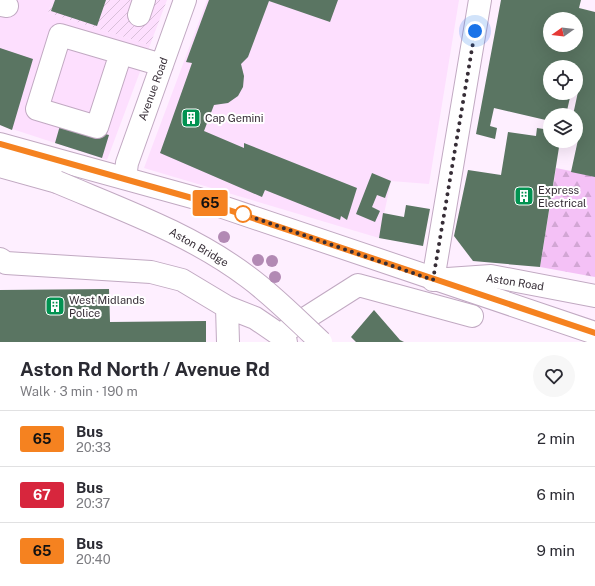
<!DOCTYPE html>
<meta charset="utf-8">
<style>
:root{--surface:#fff;--page:#f7f7f7;--text:#2b2b33;--muted:#7c7c81;--line:#e1e1e2}
body{margin:0;font-family:"Public Sans",sans-serif;background:var(--page);color:var(--text);height:100vh;display:flex;flex-direction:column;font-size:15px;white-space:nowrap}
*{box-sizing:border-box;margin:0}
p{font-size:13px;color:var(--muted)}
.icon{flex:none;width:22px;height:22px;fill:none;stroke:currentColor;stroke-width:2;stroke-linecap:round;stroke-linejoin:round}
.map{position:relative;height:342px;overflow:hidden}
.sheet{display:flex;flex-direction:column;background:var(--surface);flex:1}
.sheet>*{flex:none}
.badge{padding:0 8px;border-radius:3px;font-size:14px;line-height:26px}
.needle{width:26px;rotate:256deg}
.buttons{position:absolute;left:543px;top:12px;display:grid;gap:8px}
.buttons a{display:grid;place-items:center;width:40px;height:40px;border-radius:50%;background:var(--surface);box-shadow:0 4px 16px #0002;font-size:20px}
.you{position:absolute;width:20px;height:20px;margin:-10px;border:3px solid #fff;border-radius:50%;background:#1a73e8;box-shadow:0 0 0 6px #1a73e833}
.map>.badge{position:absolute;translate:-50% -50%;box-shadow:0 0 0 2px #fff}
.round{display:grid;place-items:center;flex:none;width:42px;height:42px;border-radius:21px;background:var(--page)}
.head{display:flex;align-items:center;justify-content:space-between;height:68px;padding:0 20px}
h1{font-size:19px;font-weight:700;line-height:30px}
ul{padding:0;list-style:none}
li{display:flex;align-items:center;gap:12px;height:56px;padding:0 20px;border-top:1px solid var(--line)}
li div{flex:1}
li b{display:block;font-size:15px}
li em{font-style:normal}
li .badge{min-width:44px;font-weight:700;text-align:center}
.map>svg:first-child{display:block}
.built{fill:#fddffe}
.industrial{fill:url(#industrial-furrows)}
.forest{fill:url(#forest-firs)}
.building{fill:#5a7562;fill-rule:evenodd}
.lines{fill:none;stroke-linecap:round;stroke-linejoin:round}
.minor-casing{stroke:#c1a9c2;stroke-width:24}
.major-casing{stroke:#c1a9c2;stroke-width:24}
.minor{stroke:#fff;stroke-width:22}
.major{stroke:#fff;stroke-width:22}
.major-bridge-casing{stroke:#c1a9c2;stroke-width:24;stroke-linecap:butt}
.major-bridge{stroke:#fff;stroke-width:22}
.tree{fill:#b289b4}
.line-casing{stroke:#fff;stroke-width:9}
.line{stroke:#f58220;stroke-width:6}
.walk{stroke:#362d36;stroke-width:4;stroke-dasharray:0 7.2}
.stop-dot{fill:#fff;stroke:#f58220;stroke-width:2}
.labels{text-anchor:middle;dominant-baseline:central;stroke-width:4;stroke-linejoin:round;paint-order:stroke}
.street-label{font-size:11px;fill:#362d36;stroke:#fff}
.poi-label{font-size:11px;fill:#362d36;stroke:#fff;text-anchor:start}
</style>
<div class="map">
<svg width="595" height="342" viewBox="0 0 595 342">
<defs>
<pattern id="industrial-furrows" width="10" height="10" patternUnits="userSpaceOnUse"><rect width="10" height="10" fill="#fddffe"/><path d="M-1 1l2-2M0 10L10 0M9 11l2-2" fill="none" stroke="#d9c0da"/></pattern>
<pattern id="forest-firs" width="22" height="20" patternUnits="userSpaceOnUse"><rect width="22" height="20" fill="#f4c1f6"/><path d="M5 1l3.5 6h-7zM16 11l3.5 6h-7z" fill="#d2a6d4"/></pattern>
</defs>
<rect width="100%" height="100%" fill="#feefff"/>
<path class="built" d="M0 0H52L48 13 150 45 107 160 0 125Z
M207 0H459L429 184 391 181 379 238 144 168Z"/>
<path class="industrial" d="M52 0H167L150 45 48 13Z"/>
<path class="forest" d="M556 168 595 176V277L540 267Z"/>
<path class="building" d="M55 0H106L97 26 51 11Z
M209 0H338L330 22 269 1 248 57 241 64 244 76 243 87 238 96 228 103 214 105 204 131 244 148V143L357 188 347 220 341 216 340 220 265 190 262 197 160 153 192 63 186 62Z
M501 0H581L579 8 595 12V177L571 172 581 126 576 125V115H573L581 78 576 77V67H550V93H571L566 115H550V121L494 108 490 126 497 128 495 139 476 134ZM550 19H576V45H550Z
M0 48 33 59 12 130 0 125Z
M61 122 109 135 102 158 55 143Z
M537 128 550 130V141H560L540 267 473 261 454 236 468 170 501 175 508 132 536 136Z
M372 173 391 181 385 198 377 195 372 207 380 211 375 222 356 214Z
M406 205 430 209 423 246 379 238 383 213 404 217Z
M109 289 110 322 206 321V342H0V290Z
M374 310 400 340 404 342H356L351 337Z"/>
<g class="lines">
<defs>
<path id="minor" d="M480 0 433 280 491 276 595 296
M0 5 7 6
M139 15 144 0
M121 53 97 127 37 109 60 35 162 65
M125 178 127 163 185 0
M0 259 6 263 151 272 182 280 227 307 255 318 280 335 286 342
M227 307 228 342
M284 332 358 285 472 316"/>
<path id="major" d="M0 144 199 199 595 333
M0 166 57 182"/>
</defs>
<use href="#minor" class="minor-casing"/>
<use href="#major" class="major-casing"/>
<use href="#minor" class="minor"/>
<use href="#major" class="major"/>
<defs>
<path id="major-bridge" d="M57 182C123 210 191 234 248 277 274 296 297 320 321 342"/>
</defs>
<use href="#major-bridge" class="major-bridge-casing"/>
<use href="#major-bridge" class="major-bridge"/>
</g>
<g class="tree">
<circle cx="224" cy="237" r="6"/>
<circle cx="258" cy="260" r="6"/>
<circle cx="272" cy="261" r="6"/>
<circle cx="275" cy="277" r="6"/>
</g>
<g class="lines">
<defs>
<path id="line" d="M0 144 199 200 595 333"/>
</defs>
<use href="#line" class="line-casing"/>
<use href="#line" class="line"/>
<path class="walk" d="M243 214 433 280 475 31"/>
</g>
<defs>
<symbol id="building-square" viewBox="-11 -11 22 22"><rect x="-9" y="-9" width="18" height="18" rx="4" fill="#029251" stroke="#fff"/><path d="M-4-6H4V6H1V3H-1V6H-4ZM-2.5-4.3h1.7v1.8h-1.7ZM.8-4.3h1.7v1.8H.8ZM-2.5-1h1.7V.8h-1.7ZM.8-1h1.7V.8H.8Z" fill="#fff"/></symbol>
</defs>
<g fill-rule="evenodd">
<use href="#building-square" x="180" y="107" width="22" height="22"/>
<use href="#building-square" x="513" y="185" width="22" height="22"/>
<use href="#building-square" x="44" y="295" width="22" height="22"/>
</g>
<circle class="stop-dot" cx="243" cy="214" r="8"/>
<g class="labels">
<g class="street-label">
<text transform="translate(153 89) rotate(-70)">Avenue Road</text>
<text transform="translate(199 247) rotate(30)">Aston Bridge</text>
<text transform="translate(515 282) rotate(9)">Aston Road</text>
</g>
<g class="poi-label">
<text x="205" y="118">Cap Gemini</text>
<text x="538" y="190">Express<tspan x="538" dy="13">Electrical</tspan></text>
<text x="69" y="300">West Midlands<tspan x="69" dy="13">Police</tspan></text>
</g>
</g>
</svg>
<div class="buttons">
<a><svg class="needle" viewBox="-14 -14 28 28"><path d="M0-13l5 13h-10z" fill="#e53935"/><path d="M0 13l5-13h-10z" fill="#7c7c81"/></svg></a>
<a><svg class="icon" aria-label="locate" viewBox="0 0 24 24"><circle cx="12" cy="12" r="6"/><path d="M12 2v4M12 18v4M2 12h4M18 12h4"/></svg></a>
<a><svg class="icon" aria-label="layers" viewBox="0 0 24 24"><path d="M12 4l9 5-9 5-9-5zM3 14l9 5 9-5"/></svg></a>
</div>
<div class="you" style="left:475px;top:31px"></div>
<b class="badge" style="left:210px;top:203px;background:#f58220;color:#111">65</b>
</div>
<section class="sheet">
<div class="head"><div><h1>Aston Rd North / Avenue Rd</h1><p>Walk · 3 min · 190 m</p></div><a class="round"><svg class="icon" aria-label="heart" viewBox="0 0 24 24"><path d="M12 20l-8-8c-3-5 5-10 8-4 3-6 11-1 8 4z"/></svg></a></div>
<ul>
<li><span class="badge" style="background:#f58220;color:#111">65</span><div><b>Bus</b><p>20:33</p></div><em>2 min</em></li>
<li><span class="badge" style="background:#d7263d;color:#fff">67</span><div><b>Bus</b><p>20:37</p></div><em>6 min</em></li>
<li><span class="badge" style="background:#f58220;color:#111">65</span><div><b>Bus</b><p>20:40</p></div><em>9 min</em></li>
</ul>
</section>
